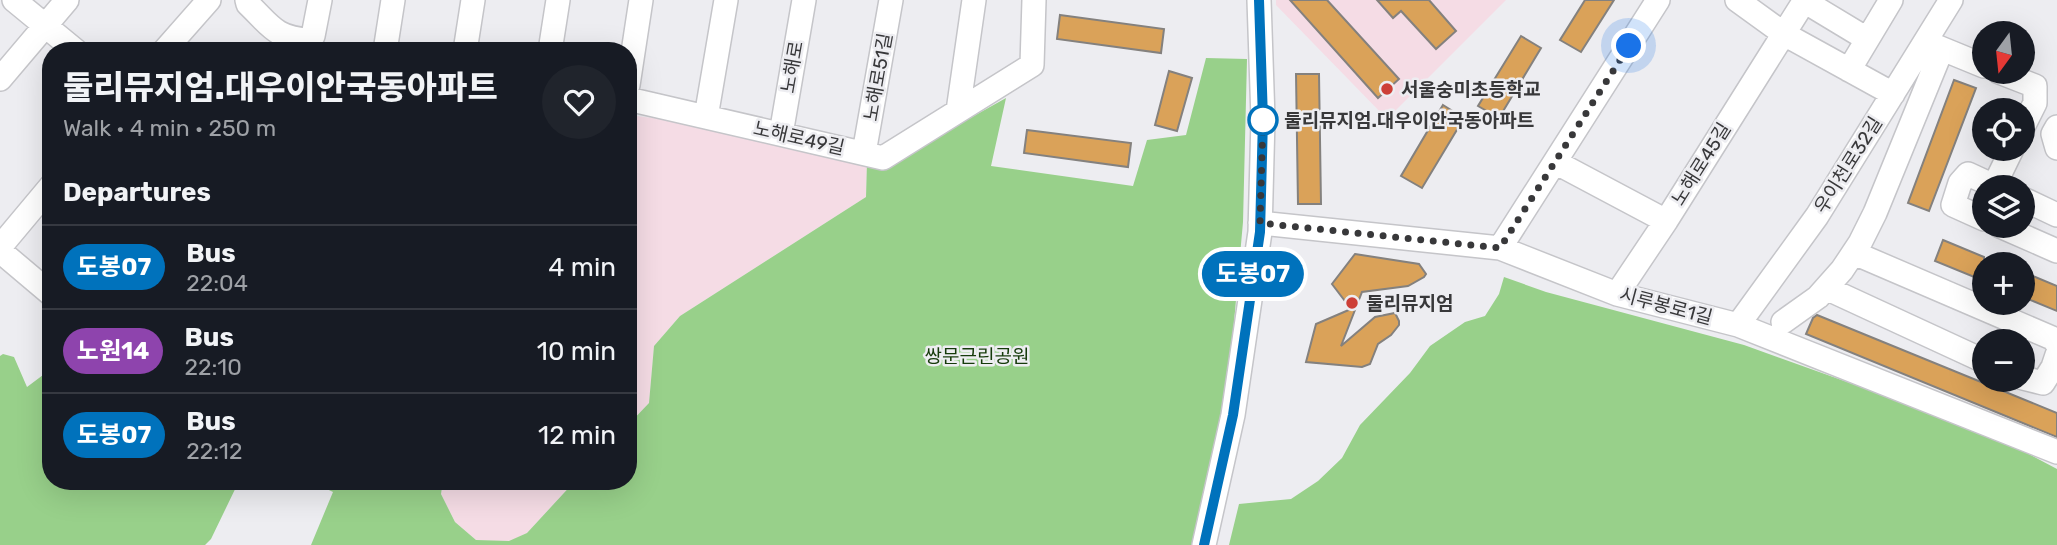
<!DOCTYPE html>
<meta charset="utf-8">
<style>
:root{--surface:#171b24;--page:#20242c;--text:#f1f3f6;--muted:#9ea1a6;--line:#363941}
body{margin:0;font-family:Rubik,"Noto Sans KR",sans-serif;background:var(--page);color:var(--text);height:100vh;display:flex;flex-direction:column;font-size:26px;white-space:nowrap}
*{box-sizing:border-box;margin:0}
p{font-size:23px;color:var(--muted)}
.icon{flex:none;width:38px;height:38px;fill:none;stroke:currentColor;stroke-width:2;stroke-linecap:round;stroke-linejoin:round}
.map{position:relative;flex:1;overflow:hidden}
.sheet{position:absolute;left:42px;top:42px;width:595px;height:448px;display:flex;flex-direction:column;background:var(--surface);border-radius:28px;box-shadow:0 7px 28px #0002}
.sheet>*{flex:none}
.badge{padding:0 14px;border-radius:23px;font-size:24px;line-height:46px}
.needle{width:46px;rotate:195deg}
.buttons{position:absolute;left:1972px;top:21px;display:grid;gap:14px}
.buttons a{display:grid;place-items:center;width:63px;height:63px;border-radius:50%;background:var(--surface);box-shadow:0 7px 28px #0002;font-size:35px}
.you{position:absolute;width:35px;height:35px;margin:-18px;border:5px solid #fff;border-radius:50%;background:#1a73e8;box-shadow:0 0 0 10px #1a73e833}
.map>.badge{position:absolute;translate:-50% -50%;box-shadow:0 0 0 4px #fff}
h2{padding:0 21px;font-size:26px;line-height:63px}
.round{display:grid;place-items:center;flex:none;width:74px;height:74px;border-radius:37px;background:var(--page)}
.headline{display:flex;align-items:center;justify-content:space-between;height:119px;padding:0 21px}
h1{font-size:33px;font-weight:800;line-height:52px}
ul{padding:0;list-style:none}
li{display:flex;align-items:center;gap:21px;height:84px;padding:0 21px;border-top:2px solid var(--line)}
li div{flex:1}
li b{display:block;font-size:26px}
li em{font-style:normal}
li .badge{min-width:77px;font-weight:700;text-align:center}
.map>svg:first-child{display:block}
.education{fill:#f5dce5}
.forest{fill:#98d08a}
.building{fill:#daa259;stroke:#84817e;stroke-width:2}
.lines{fill:none;stroke-linecap:round;stroke-linejoin:round}
.minor-casing{stroke:#c5c5c9;stroke-width:26}
.minor{stroke:#fff;stroke-width:23}
.line-casing{stroke:#fff;stroke-width:16}
.line{stroke:#0072bc;stroke-width:10}
.walk{stroke:#38383a;stroke-width:7;stroke-dasharray:0 12.6}
.poi-dot{fill:#cd3f37;stroke:#ededf1;stroke-width:2.5}
.stop-dot{fill:#fff;stroke:#0072bc;stroke-width:3.5}
.labels{text-anchor:middle;dominant-baseline:central;stroke-width:5;stroke-linejoin:round;paint-order:stroke}
.street-label{font-size:19px;fill:#38383a;stroke:#ededf1}
.poi-label{font-size:19px;font-weight:bold;fill:#38383a;stroke:#ededf1;text-anchor:start}
.stop-label{font-size:19px;font-weight:bold;fill:#38383a;stroke:#ededf1;text-anchor:start}
.park-label{font-size:19px;fill:#163b0b;stroke:#ededf1}
</style>
<div class="map">
<svg width="2057" height="545" viewBox="0 0 2057 545">
<rect width="100%" height="100%" fill="#ededf1"/>
<path class="education" d="M1276 0H1506L1387 119 1276 5Z
M628 115 719 126 867 162 866 197 680 316 654 346 649 403 628 425Z
M443 481H575L527 533 509 542 476 540 455 522 441 494Z"/>
<path class="forest" d="M1206 58 1247 59 1243 222 1229 378 1195 545H311L333 492 310 481H443L441 494 455 522 476 540 509 541 527 533 575 481H628V425L649 403 654 346 680 316 866 197 867 162 897 159 1006 98 991 166 1133 186 1147 140 1186 135Z
M1504 277 1546 292 1744 345 1987 432 2057 469V545H1229L1239 504 1291 499 1318 481 1342 458 1360 425 1410 373 1430 346 1465 322 1485 316 1499 294Z
M3 354 14 357 27 387 51 369V481H239L211 539 205 545H0V356Z"/>
<path class="building" d="M1290 0H1327L1399 79 1378 98Z
M1377 0H1429L1456 31 1436 49 1401 11 1393 18Z
M1585 0H1614L1581 52 1560 40Z
M1060 15 1164 29 1161 53 1057 39Z
M1521 36 1541 48 1499 118 1478 106Z
M1169 71 1192 78 1177 131 1155 125Z
M1296 74H1319L1321 204H1298Z
M1954 80 1976 88 1929 211 1908 203Z
M1443 105 1464 118 1422 188 1401 176Z
M1027 130 1131 143 1128 167 1024 153Z
M1943 240 1984 257V281L1935 261Z
M1355 254 1419 264 1426 274 1424 277 1408 286 1362 292 1341 346 1375 317 1395 313 1399 321V325L1391 335 1378 344 1370 364 1362 367 1306 362 1316 324 1351 309 1332 284Z
M2023 272 2057 286V311L2023 297Z
M1817 315 2057 413V437L1806 334 1813 318Z"/>
<g class="lines">
<defs>
<path id="minor" d="M14 0 76 51
M247 0 248 4C271 26 275 38 309 40L313 36 320 0
M1737 0 1784 34 1893 94
M1804 1 1867 39
M1928 43 1984 66
M164 51 209 0
M385 51 393 0
M465 51 473 0
M550 51 558 0
M1849 70 1891 0
M1999 72 2035 86V103L2023 127
M0 79 67 0
M628 85 641 0
M628 99 883 158 1032 65 1034 0
M958 111 974 0
M706 117 726 0
M2057 127 2053 134 2057 148
M781 134 804 0
M864 153 891 0
M1555 162 1666 221
M1997 187 1994 186 2012 149
M2023 199 2057 215
M1984 219 1953 205 1960 183 1968 174 1994 186
M1260 223 1500 248 1617 294 1738 325 2057 452
M2000 226 2057 251
M0 247 51 186
M1500 248 1658 0
M0 251 51 294
M1854 253 2052 338 2057 343
M1826 288 1984 361
M1617 294 1666 221 1805 0
M1783 322 1818 297 1842 270 1860 243 1875 213 1942 49
M1738 325 1817 216 1951 0
M2023 378 2043 383 2053 367 2057 355
M1204 545 1233 415 1260 232 1263 119 1259 0"/>
</defs>
<use href="#minor" class="minor-casing"/>
<use href="#minor" class="minor"/>
</g>
<g class="lines">
<defs>
<path id="line" d="M1204 545 1233 415 1260 232 1263 119 1259 0"/>
</defs>
<use href="#line" class="line-casing"/>
<use href="#line" class="line"/>
<path class="walk" d="M1263 120 1260 223 1500 248 1629 46"/>
</g>
<g class="poi-dot">
<circle cx="1387" cy="89" r="7"/>
<circle cx="1352" cy="303" r="7"/>
</g>
<circle class="stop-dot" cx="1263" cy="120" r="14"/>
<g class="labels">
<g class="street-label">
<text transform="translate(792 67) rotate(-80)">노해로</text>
<text transform="translate(878 77) rotate(-80)">노해로51길</text>
<text transform="translate(799 138) rotate(13)">노해로49길</text>
<text transform="translate(1701 164) rotate(-58)">노해로45길</text>
<text transform="translate(1848 165) rotate(-58)">우이천로32길</text>
<text transform="translate(1666 306) rotate(15)">시루봉로1길</text>
</g>
<g class="poi-label">
<text x="1401" y="89">서울숭미초등학교</text>
<text x="1366" y="303">둘리뮤지엄</text>
</g>
<g class="stop-label">
<text x="1284" y="120">둘리뮤지엄.대우이안국동아파트</text>
</g>
<g class="park-label">
<text x="977" y="356">쌍문근린공원</text>
</g>
</g>
</svg>
<div class="buttons">
<a><svg class="needle" viewBox="-14 -14 28 28"><path d="M0-13l5 13h-10z" fill="#e53935"/><path d="M0 13l5-13h-10z" fill="#9ea1a6"/></svg></a>
<a><svg class="icon" aria-label="locate" viewBox="0 0 24 24"><circle cx="12" cy="12" r="6"/><path d="M12 2v4M12 18v4M2 12h4M18 12h4"/></svg></a>
<a><svg class="icon" aria-label="layers" viewBox="0 0 24 24"><path d="M12 4l9 5-9 5-9-5zM3 14l9 5 9-5"/></svg></a>
<a>+</a>
<a>−</a>
</div>
<div class="you" style="left:1629px;top:46px"></div>
<b class="badge" style="left:1253px;top:274px;background:#0072bc;color:#fff">도봉07</b>
<section class="sheet">
<div class="headline"><div><h1>둘리뮤지엄.대우이안국동아파트</h1><p>Walk · 4 min · 250 m</p></div><a class="round"><svg class="icon" aria-label="heart" viewBox="0 0 24 24"><path d="M12 20l-8-8c-3-5 5-10 8-4 3-6 11-1 8 4z"/></svg></a></div>
<h2>Departures</h2>
<ul>
<li><span class="badge" style="background:#0072bc;color:#fff">도봉07</span><div><b>Bus</b><p>22:04</p></div><em>4 min</em></li>
<li><span class="badge" style="background:#8e44ad;color:#fff">노원14</span><div><b>Bus</b><p>22:10</p></div><em>10 min</em></li>
<li><span class="badge" style="background:#0072bc;color:#fff">도봉07</span><div><b>Bus</b><p>22:12</p></div><em>12 min</em></li>
</ul>
</section>
</div>
